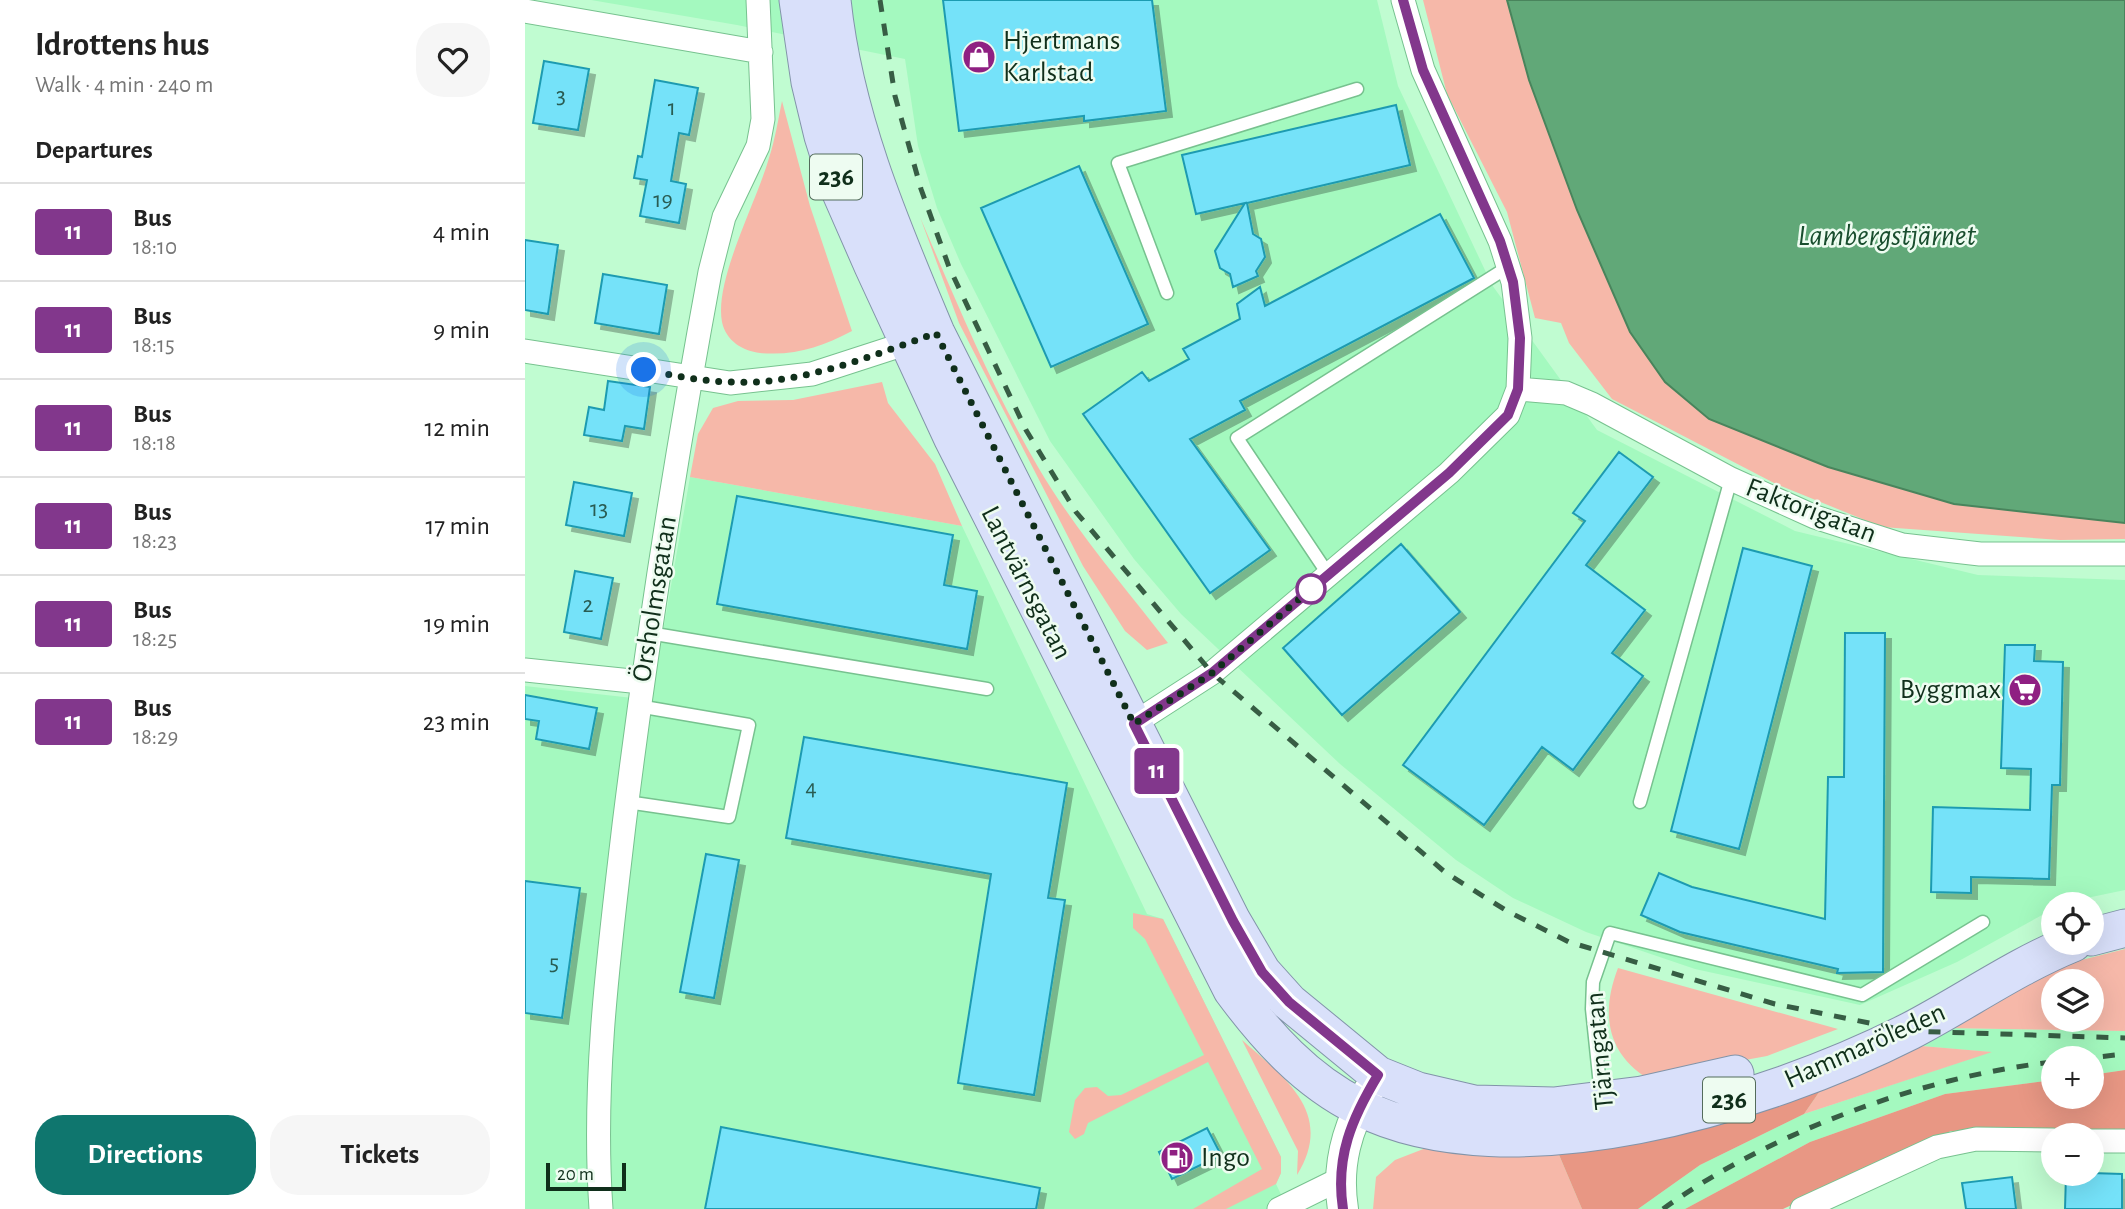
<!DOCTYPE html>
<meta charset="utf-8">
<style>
:root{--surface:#fff;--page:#f6f6f6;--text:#222;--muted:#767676;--line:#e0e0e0;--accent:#0f766e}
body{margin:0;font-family:"Alegreya Sans",sans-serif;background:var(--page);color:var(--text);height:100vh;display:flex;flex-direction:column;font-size:26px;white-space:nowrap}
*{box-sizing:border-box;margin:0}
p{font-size:23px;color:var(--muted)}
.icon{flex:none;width:38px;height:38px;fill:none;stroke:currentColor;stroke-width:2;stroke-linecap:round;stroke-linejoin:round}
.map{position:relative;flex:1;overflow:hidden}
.side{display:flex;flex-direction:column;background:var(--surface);width:525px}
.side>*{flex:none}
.badge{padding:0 14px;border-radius:5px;font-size:24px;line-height:46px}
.controls{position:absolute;left:1516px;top:892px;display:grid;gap:14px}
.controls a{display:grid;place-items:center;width:63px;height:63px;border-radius:50%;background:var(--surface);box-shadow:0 7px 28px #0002;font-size:35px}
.scale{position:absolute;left:21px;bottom:18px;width:80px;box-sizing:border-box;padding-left:7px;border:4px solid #102f1b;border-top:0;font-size:19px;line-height:24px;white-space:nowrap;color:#102f1b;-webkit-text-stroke:5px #eefcf1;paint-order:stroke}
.you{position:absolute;width:35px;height:35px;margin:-18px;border:5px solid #fff;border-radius:50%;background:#1a73e8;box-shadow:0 0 0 10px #1a73e833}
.map>.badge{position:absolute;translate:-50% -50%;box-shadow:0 0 0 4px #fff}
h2{padding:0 35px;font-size:26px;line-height:63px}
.round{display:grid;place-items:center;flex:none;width:74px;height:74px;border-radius:28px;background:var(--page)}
.headline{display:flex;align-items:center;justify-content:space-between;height:119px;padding:0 35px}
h1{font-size:33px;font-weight:700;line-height:52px}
.button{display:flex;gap:14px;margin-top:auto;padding:14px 35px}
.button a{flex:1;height:80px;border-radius:28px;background:var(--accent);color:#fff;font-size:28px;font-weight:700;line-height:80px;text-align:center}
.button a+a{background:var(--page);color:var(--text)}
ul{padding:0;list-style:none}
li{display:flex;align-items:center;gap:21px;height:98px;padding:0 35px;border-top:2px solid var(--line)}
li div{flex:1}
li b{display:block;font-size:26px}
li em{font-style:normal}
li .badge{min-width:77px;font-weight:700;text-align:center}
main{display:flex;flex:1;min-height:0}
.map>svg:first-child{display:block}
.built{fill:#a4f9bf}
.green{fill:#f6b8a9;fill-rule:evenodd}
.forest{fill:#e89784}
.water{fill:#61a878;stroke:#49845c;stroke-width:2}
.building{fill:#75e2f9;stroke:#1f9bb1;stroke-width:2;filter:url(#shadow)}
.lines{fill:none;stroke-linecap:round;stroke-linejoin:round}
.service-casing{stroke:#77c28f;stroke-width:15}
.minor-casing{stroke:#77c28f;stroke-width:25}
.tertiary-casing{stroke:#77c28f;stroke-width:32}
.primary-casing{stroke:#8294a9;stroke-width:39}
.service{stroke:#fff;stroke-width:12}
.minor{stroke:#fff;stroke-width:23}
.tertiary{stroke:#fff;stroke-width:30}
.primary{stroke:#d9e0fa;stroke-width:37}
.rail{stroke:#375d44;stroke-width:5;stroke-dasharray:12 12;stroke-linecap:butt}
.line-casing{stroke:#fff;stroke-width:16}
.line{stroke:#82378c;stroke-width:10}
.walk{stroke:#102f1b;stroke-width:7;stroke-dasharray:0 12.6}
.stop-dot{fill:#fff;stroke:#82378c;stroke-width:3.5}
.labels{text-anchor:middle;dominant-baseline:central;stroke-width:5;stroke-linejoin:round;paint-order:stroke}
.number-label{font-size:24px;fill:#295c52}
.shield{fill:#eefcf1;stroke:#536c5b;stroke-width:2}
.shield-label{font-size:26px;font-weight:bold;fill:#102f1b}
.poi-label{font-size:28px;fill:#102f1b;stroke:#eefcf1;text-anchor:start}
.street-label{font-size:28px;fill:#102f1b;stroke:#eefcf1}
.water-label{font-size:30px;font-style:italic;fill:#194e2e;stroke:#eefcf1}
</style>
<main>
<section class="side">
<div class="headline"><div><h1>Idrottens hus</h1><p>Walk · 4 min · 240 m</p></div><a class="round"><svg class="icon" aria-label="heart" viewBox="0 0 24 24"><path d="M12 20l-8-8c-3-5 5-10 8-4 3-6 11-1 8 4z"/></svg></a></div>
<h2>Departures</h2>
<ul>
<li><span class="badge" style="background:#82378c;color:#fff">11</span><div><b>Bus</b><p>18:10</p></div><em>4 min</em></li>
<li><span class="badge" style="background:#82378c;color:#fff">11</span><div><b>Bus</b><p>18:15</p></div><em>9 min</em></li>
<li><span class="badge" style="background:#82378c;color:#fff">11</span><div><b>Bus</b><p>18:18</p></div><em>12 min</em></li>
<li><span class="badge" style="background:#82378c;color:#fff">11</span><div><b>Bus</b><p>18:23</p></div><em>17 min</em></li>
<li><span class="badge" style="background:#82378c;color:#fff">11</span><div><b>Bus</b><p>18:25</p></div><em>19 min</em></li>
<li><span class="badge" style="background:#82378c;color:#fff">11</span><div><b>Bus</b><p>18:29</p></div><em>23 min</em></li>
</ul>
<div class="button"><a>Directions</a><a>Tickets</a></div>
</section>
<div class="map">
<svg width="1600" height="1209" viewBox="0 0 1600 1209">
<defs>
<filter id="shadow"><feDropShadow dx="6" dy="6" stdDeviation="0" flood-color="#0004"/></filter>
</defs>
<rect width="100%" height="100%" fill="#c0fcd1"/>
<path class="built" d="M66 0H852L873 86 967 285 1072 430 1270 531 1453 575 1600 580V890L1528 905V909L1432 962 1335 1005 1170 969 1061 932 988 898 931 860 815 764 656 614 609 559 525 441 436 264 412 208 393 146 380 59 212 25Z
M165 477 437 526 622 914 638 919 756 1157V1173L751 1184 763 1209H0V686L126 700Z
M1419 1028 1600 1031V1070L1566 1075V1059H1528V1080L1420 1094 1285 1142 1160 1209H1113L1175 1165 1279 1114 1465 1052 1385 1045Z"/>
<path class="green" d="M898 0H982L1004 80 1052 210 1303 467 1429 504 1600 523V539L1535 540 1357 527 1251 484 1087 399 1044 343 1036 323 1010 318 982 212 922 94Z
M257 101 285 206 327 331C296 347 271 356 235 353 218 351 201 341 197 322 189 280 232 201 244 158 250 140 253 120 257 101Z
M395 217C431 301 467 388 513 467 550 530 599 586 643 643L622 650 600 631 558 566 434 323Z
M357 382 363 403 410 464 437 526 165 477 173 434 188 408 213 401 268 400Z
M608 913 638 919 756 1157V1173L751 1184 701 1209H668L737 1169 683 1062 563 1123 559 1134 550 1139 544 1132 550 1100 560 1088 572 1087 583 1096 596 1095 679 1055 620 939 608 928Z
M1600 949V1031L1419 1028 1533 966ZM1528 982H1566V1020H1528Z
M1093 968 1313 1029 1242 1056 1122 1078C1081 1052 1076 1012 1093 968Z
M717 1040C761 1079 810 1113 772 1175L773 1151Z
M1385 1045 1467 1052 1279 1114 1299 1085Z
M901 1148 1032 1150 1057 1209H848L851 1177 870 1160Z"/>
<path class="forest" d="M1600 1070V1134L1426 1131 1258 1209H1160L1285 1142 1420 1094 1528 1080V1097H1566V1075Z
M1299 1085 1279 1114 1175 1165 1113 1209H1057L1032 1150Z"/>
<path class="water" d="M982 0H1600V523L1429 504 1303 467 1184 419 1140 382 1105 332 1052 210 1004 80Z"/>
<path class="building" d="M418 0H627L641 111 559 121V116L434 131Z
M19 61 64 69 53 130 8 123Z
M130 80 173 88 164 135 154 133 146 181 161 184 154 223 115 216 122 180 109 178 113 156 117 157Z
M871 105 885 165 722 203 728 234 736 239 740 257 731 271 733 276 708 287 705 274 695 268 690 251 720 203 671 214 657 155Z
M554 166 623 324 526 367 456 208Z
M915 214 949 278 715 401 720 410 665 439 745 550 685 593 558 414 617 372 624 381 664 359 658 349 715 319 712 304 735 287 740 306Z
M0 240 33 245 23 314 0 310Z
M78 274 142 285 134 334 70 323Z
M83 381 125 387 119 429 100 426 97 441 59 435 64 407 79 410Z
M1094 452 1128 477 1061 565 1120 610 1087 653 1118 676 1048 770 1017 747 959 825 878 765 1060 521 1048 513Z
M49 482 107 493 99 536 41 525Z
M212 496 428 535 419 585 452 591 442 649 192 604Z
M876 544 935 612 817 715 758 648Z
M1218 548 1287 566 1214 849 1146 831Z
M50 571 88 578 76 639 39 632Z
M1320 633H1360L1358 972 1312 973 1313 969 1155 932 1116 915 1134 873 1167 887 1300 919 1303 777H1319Z
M1480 645H1510L1509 661 1538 662 1535 785H1527L1524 879 1446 877V893L1406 892 1408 807 1505 810 1506 769 1476 768Z
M0 695 72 708 64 749 11 739 14 721 0 719Z
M279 737 542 783 523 898 540 900 509 1095 433 1083 466 874 261 838Z
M181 854 214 860 189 998 155 992Z
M0 881 55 888 37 1018 0 1013Z
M196 1127 515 1188 511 1209H180Z
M682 1128 696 1155 647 1179 634 1152Z
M1566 1173 1597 1174V1209H1540L1541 1174Z
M1487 1177 1491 1209H1441L1437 1183Z"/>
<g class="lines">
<defs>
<path id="service" d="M642 293 593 163 832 89
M803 574 712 438 983 267
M124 633 462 689
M102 802 204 817 224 725 113 706
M1115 802 1206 479
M1076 1095 1067 1009 1068 982 1085 933 1337 995 1458 922"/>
<path id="minor" d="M0 11 236 52
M0 351 205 383 287 374 395 339
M993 389 1041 393 1067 404 1206 479 1290 517 1377 545 1455 554H1600
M0 670 116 682
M597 731 687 673 924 473 983 415 993 389 995 338 988 282 975 241 898 70 878 0
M1566 1141H1600
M76 1209C67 1080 84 953 99 825 122 640 151 455 185 272L199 217 233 146 238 119 233 0
M754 1209 815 1179
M1277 1209 1412 1147 1451 1139 1528 1140"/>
<path id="tertiary" d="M818 1209C811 1165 822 1127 844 1090"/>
<path id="primary" d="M273 0 285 82 298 136 316 193 348 266 428 439 707 990C741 1036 781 1081 834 1107 987 1183 1241 1104 1385 1031 1439 1003 1491 966 1548 943
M307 0C319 117 366 226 411 333L707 921 737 972 764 1002 853 1075 893 1091 949 1104 1029 1106 1117 1095 1210 1074
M1566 937 1600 928"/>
</defs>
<use href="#service" class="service-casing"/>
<use href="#minor" class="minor-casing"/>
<use href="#tertiary" class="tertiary-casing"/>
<use href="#primary" class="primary-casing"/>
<use href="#service" class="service"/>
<use href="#minor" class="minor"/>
<use href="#tertiary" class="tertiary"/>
<use href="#primary" class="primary"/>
<path class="rail" d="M355 0 370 96 396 189 424 267 501 430 551 512 687 673 921 873 982 911 1044 942 1250 1004 1384 1031 1600 1038
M1554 1059 1600 1054
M1138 1209C1243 1133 1399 1076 1528 1062"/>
</g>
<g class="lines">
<defs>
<path id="line" d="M818 1209C810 1157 827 1118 853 1075L764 1002 737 972 708 921 609 724 687 673 924 473 983 415 993 389 995 338 988 282 975 241 898 70 878 0"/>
</defs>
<use href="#line" class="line-casing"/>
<use href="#line" class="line"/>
<path class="walk" d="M119 370C147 375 175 381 204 382 274 386 346 356 411 333L609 724 687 673 786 589"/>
</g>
<defs>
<symbol id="shop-disc" viewBox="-11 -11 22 22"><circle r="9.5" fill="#8f2082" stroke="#eefcf1"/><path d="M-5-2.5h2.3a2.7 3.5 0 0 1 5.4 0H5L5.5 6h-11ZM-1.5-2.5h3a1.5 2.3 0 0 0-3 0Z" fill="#fff"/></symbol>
<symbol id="supermarket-disc" viewBox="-11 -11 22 22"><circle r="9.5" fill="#8f2082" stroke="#eefcf1"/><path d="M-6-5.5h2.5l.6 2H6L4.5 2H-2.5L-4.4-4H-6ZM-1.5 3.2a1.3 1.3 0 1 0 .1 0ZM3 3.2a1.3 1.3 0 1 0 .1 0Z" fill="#fff"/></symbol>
<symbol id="fuel-disc" viewBox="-11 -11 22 22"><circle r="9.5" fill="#8f2082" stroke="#eefcf1"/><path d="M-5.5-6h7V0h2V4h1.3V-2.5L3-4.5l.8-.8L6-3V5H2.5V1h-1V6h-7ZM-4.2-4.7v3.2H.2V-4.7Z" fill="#fff"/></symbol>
</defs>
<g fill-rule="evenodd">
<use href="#shop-disc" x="435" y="38" width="38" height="38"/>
<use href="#supermarket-disc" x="1481" y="671" width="38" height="38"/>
<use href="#fuel-disc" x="633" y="1139" width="38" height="38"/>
</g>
<circle class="stop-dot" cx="786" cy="589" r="14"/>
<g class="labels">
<g class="number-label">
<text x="36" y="96">3</text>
<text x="147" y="108">1</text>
<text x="138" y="200">19</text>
<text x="74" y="509">13</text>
<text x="63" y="605">2</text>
<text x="286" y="788">4</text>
<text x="29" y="963">5</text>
</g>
<g class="shield">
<rect x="285" y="154.5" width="52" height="45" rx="5"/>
<rect x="1178" y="1077.5" width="52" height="45" rx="5"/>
</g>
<g class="shield-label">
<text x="311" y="177">236</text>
<text x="1204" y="1100">236</text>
</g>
<g class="poi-label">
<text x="478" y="41">Hjertmans<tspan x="478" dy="32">Karlstad</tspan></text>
<text x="1476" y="690" text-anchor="end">Byggmax</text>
<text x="676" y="1158">Ingo</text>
</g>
<g class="street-label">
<text transform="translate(1286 511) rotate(21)">Faktorigatan</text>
<text transform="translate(501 583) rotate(63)">Lantvärnsgatan</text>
<text transform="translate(130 599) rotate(-81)">Örsholmsgatan</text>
<text transform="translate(1340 1046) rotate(-24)">Hammaröleden</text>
<text transform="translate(1075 1051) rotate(-95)">Tjärngatan</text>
</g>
<g class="water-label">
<text x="1362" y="236">Lambergstjärnet</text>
</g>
</g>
</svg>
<div class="controls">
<a><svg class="icon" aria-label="locate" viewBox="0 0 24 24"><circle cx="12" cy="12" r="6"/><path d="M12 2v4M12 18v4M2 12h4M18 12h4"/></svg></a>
<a><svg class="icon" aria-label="layers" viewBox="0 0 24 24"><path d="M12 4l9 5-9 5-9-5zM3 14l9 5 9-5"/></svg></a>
<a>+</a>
<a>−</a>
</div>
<div class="scale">20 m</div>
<div class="you" style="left:119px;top:370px"></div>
<b class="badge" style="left:632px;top:771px;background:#82378c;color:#fff">11</b>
</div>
</main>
